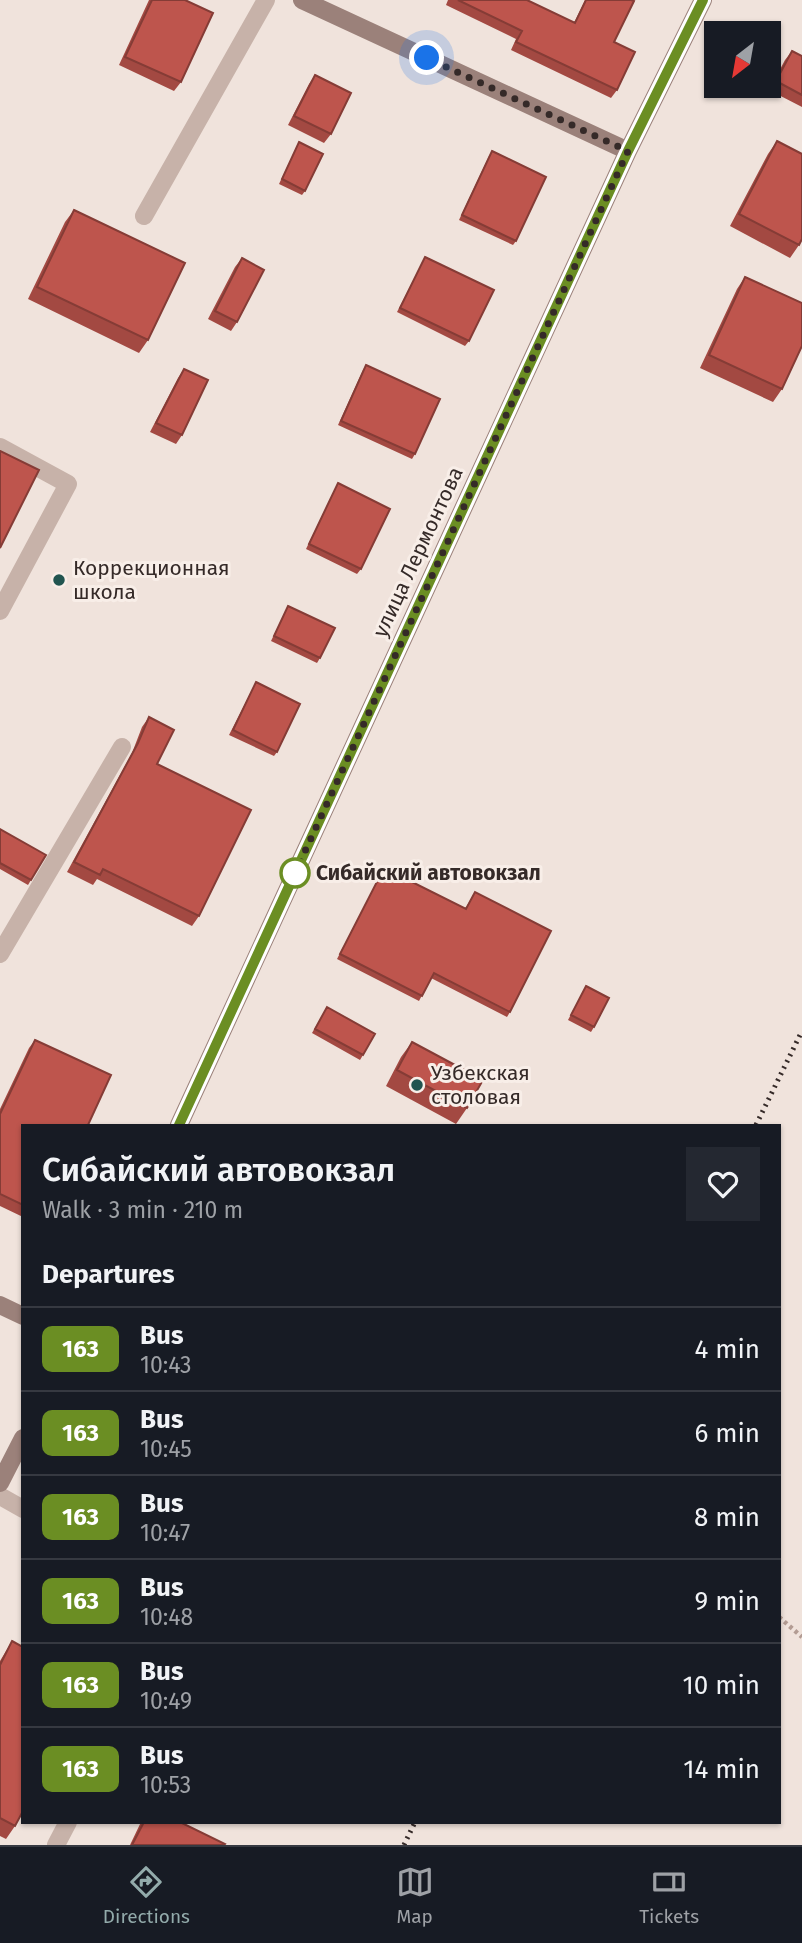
<!DOCTYPE html>
<meta charset="utf-8">
<style>
:root{--surface:#171b24;--page:#242831;--text:#f1f3f6;--muted:#9ea1a6;--line:#363941;--accent:#93abab}
body{margin:0;font-family:"Fira Sans",sans-serif;background:var(--page);color:var(--text);height:100vh;display:flex;flex-direction:column;font-size:26px;white-space:nowrap}
*{box-sizing:border-box;margin:0}
p{font-size:23px;color:var(--muted)}
.icon{flex:none;width:38px;height:38px;fill:none;stroke:currentColor;stroke-width:2;stroke-linecap:round;stroke-linejoin:round}
.map{position:relative;flex:1;overflow:hidden}
.drawer{position:absolute;left:21px;top:1124px;width:760px;height:700px;display:flex;flex-direction:column;background:var(--surface);border-radius:0px;box-shadow:0 2px 5px #0004}
.drawer>*{flex:none}
.badge{padding:0 14px;border-radius:10px;font-size:24px;line-height:46px}
.needle{width:46px;rotate:211deg}
.fabs{position:absolute;left:704px;top:21px;display:grid;gap:14px}
.fabs a{display:grid;place-items:center;width:77px;height:77px;border-radius:0px;background:var(--surface);box-shadow:0 2px 5px #0004;font-size:35px}
.you{position:absolute;width:35px;height:35px;margin:-18px;border:5px solid #fff;border-radius:50%;background:#1a73e8;box-shadow:0 0 0 10px #1a73e833}
.map>.badge{position:absolute;translate:-50% -50%;box-shadow:0 0 0 4px #fff}
h2{padding:0 21px;font-size:26px;line-height:63px}
.round{display:grid;place-items:center;flex:none;width:74px;height:74px;border-radius:0px;background:var(--page)}
.summary{display:flex;align-items:center;justify-content:space-between;height:119px;padding:0 21px}
h1{font-size:33px;font-weight:600;line-height:52px}
ul{padding:0;list-style:none}
li{display:flex;align-items:center;gap:21px;height:84px;padding:0 21px;border-top:2px solid var(--line)}
li div{flex:1}
li b{display:block;font-size:26px}
li em{font-style:normal}
li .badge{min-width:77px;font-weight:700;text-align:center}
.tab-bar{display:flex;justify-content:space-around;align-items:center;height:98px;border-top:2px solid var(--line);background:var(--surface);font-size:19px;color:var(--muted)}
.tab-bar a{display:grid;justify-items:center;gap:4px}
.tab-bar .active{color:var(--accent)}
.map>svg:first-child{display:block}
.lines{fill:none;stroke-linecap:round;stroke-linejoin:round}
.path{stroke:#b39c93;stroke-width:4.5;stroke-dasharray:3.5 3.5;stroke-linecap:butt}
.lane{stroke:#c7b2a9;stroke-width:18}
.secondary{stroke:#9b817a;stroke-width:18}
.rail{stroke:#352a28;stroke-width:5;stroke-dasharray:2 5;stroke-linecap:butt}
.wall{fill:#a34942}
.building{fill:#be554d;stroke:#853c36;stroke-width:2}
.line-casing{stroke:#fff;stroke-width:16}
.line{stroke:#6b8e23;stroke-width:10}
.walk{stroke:#352a28;stroke-width:7;stroke-dasharray:0 12.6}
.poi-dot{fill:#21544f;stroke:#f8eee8;stroke-width:2.5}
.stop-dot{fill:#fff;stroke:#6b8e23;stroke-width:3.5}
.labels{text-anchor:middle;dominant-baseline:central;stroke-width:6;stroke-linejoin:round;paint-order:stroke}
.street-label{font-size:21px;fill:#352a28;stroke:#f8eee8}
.poi-label{font-size:21px;fill:#352a28;stroke:#f8eee8;text-anchor:start}
.stop-label{font-size:21px;font-weight:bold;fill:#352a28;stroke:#f8eee8;text-anchor:start}
</style>
<div class="map">
<svg width="802" height="1845" viewBox="0 0 802 1845">
<rect width="100%" height="100%" fill="#f0e3dc"/>
<g class="lines">
<path class="path" d="M779 1617 802 1637"/>
<path class="lane" d="M144 216 266 0
M0 447 68 484 0 611
M0 954 122 747
M0 1496 23 1509
M56 1845 68 1822"/>
<path class="secondary" d="M302 0 628 151
M179 1125 628 151 703 0
M0 1305 23 1316
M0 1483 23 1438"/>
<path class="rail" d="M756 1125 802 1031
M404 1845 415 1822"/>
</g>
<path class="wall" d="M149 0H185L181 82 174 91 119 65Z
M448 0H527L574 23 585 0H631L614 42 617 90 611 98 511 50 516 39 446 5Z
M792 51 802 56V107L769 90 785 60Z
M315 75 331 134 324 143 288 125 309 84Z
M777 141 799 245 790 258 730 226 768 154Z
M299 142 305 191 302 195 279 184Z
M492 151 516 241 513 245 459 220 489 156Z
M74 210 148 340 139 353 28 299 65 222Z
M425 257 469 341 465 346 397 312Z
M242 258 237 322 231 331 208 319 235 267Z
M745 277 782 389 773 402 700 368 737 289Z
M366 365 415 454 412 459 338 425 363 370Z
M184 369 182 435 176 444 150 432 178 378Z
M338 483 361 569 357 574 306 549Z
M288 606 320 658 317 663 271 641Z
M256 682 277 752 274 756 229 735Z
M149 717 157 764 199 916 192 926 97 879 93 885 67 872 132 753 142 727Z
M0 829 31 880 28 885 0 869Z
M384 868 465 909 475 892 510 1012 507 1017 431 978 419 1001 337 959Z
M586 986 594 1027 591 1032 568 1020Z
M327 1007 363 1055 360 1060 312 1033Z
M35 1040 23 1125V1217L0 1206V1109L29 1048Z
M412 1042 467 1108 456 1124 386 1086 401 1057Z
M12 1641 15 1826 6 1839 0 1836V1661Z
M141 1822H180L224 1845H130Z"/>
<path class="building" d="M152 0H185L213 13 181 82 125 57Z
M458 0H527L575 23 586 0H631L634 1 614 42 635 52 617 90 516 42 522 31Z
M792 51 802 56V95L776 81Z
M315 75 351 93 331 134 294 116Z
M777 141 802 154V239L799 245 739 214Z
M299 142 323 154 305 191 282 179Z
M492 151 546 177 516 241 462 215Z
M74 210 185 263 148 340 37 287Z
M425 257 494 290 469 341 400 308Z
M242 258 264 270 237 322 215 311Z
M745 277 802 303V346L782 389 709 355Z
M366 365 440 399 415 454 341 421Z
M184 369 208 380 182 435 156 423Z
M0 451 39 470 0 548Z
M338 483 390 509 361 569 309 544Z
M288 606 335 628 320 658 274 636Z
M256 682 300 704 277 752 233 730Z
M149 717 174 730 157 764 251 810 199 916 103 869 100 875 74 862 138 743Z
M0 829 46 855 31 880 0 863Z
M384 868 466 909 475 892 551 931 510 1012 434 973 422 996 340 954Z
M586 986 609 998 594 1027 571 1015Z
M327 1007 375 1034 363 1055 315 1029Z
M35 1040 111 1075 88 1125H23V1205L0 1194V1114Z
M412 1042 483 1080 467 1108 397 1070Z
M12 1641 23 1647V1811L15 1826 0 1818V1665Z
M144 1822H180L225 1844 224 1845H132Z"/>
<g class="lines">
<defs>
<path id="line" d="M179 1125 628 151 703 0"/>
</defs>
<use href="#line" class="line-casing"/>
<use href="#line" class="line"/>
<path class="walk" d="M295 873 628 151 427 58"/>
</g>
<g class="poi-dot">
<circle cx="59" cy="580" r="7"/>
<circle cx="417" cy="1085" r="7"/>
</g>
<circle class="stop-dot" cx="295" cy="873" r="14"/>
<g class="labels">
<g class="street-label">
<text transform="translate(418 552) rotate(-65)">улица Лермонтова</text>
</g>
<g class="poi-label">
<text x="73" y="568">Коррекционная<tspan x="73" dy="24">школа</tspan></text>
<text x="431" y="1073">Узбекская<tspan x="431" dy="24">столовая</tspan></text>
</g>
<g class="stop-label">
<text x="316" y="873">Сибайский автовокзал</text>
</g>
</g>
</svg>
<div class="fabs">
<a><svg class="needle" viewBox="-14 -14 28 28"><path d="M0-13l5 13h-10z" fill="#e53935"/><path d="M0 13l5-13h-10z" fill="#9ea1a6"/></svg></a>
</div>
<div class="you" style="left:427px;top:58px"></div>
<section class="drawer">
<div class="summary"><div><h1>Сибайский автовокзал</h1><p>Walk · 3 min · 210 m</p></div><a class="round"><svg class="icon" aria-label="heart" viewBox="0 0 24 24"><path d="M12 20l-8-8c-3-5 5-10 8-4 3-6 11-1 8 4z"/></svg></a></div>
<h2>Departures</h2>
<ul>
<li><span class="badge" style="background:#6b8e23;color:#fff">163</span><div><b>Bus</b><p>10:43</p></div><em>4 min</em></li>
<li><span class="badge" style="background:#6b8e23;color:#fff">163</span><div><b>Bus</b><p>10:45</p></div><em>6 min</em></li>
<li><span class="badge" style="background:#6b8e23;color:#fff">163</span><div><b>Bus</b><p>10:47</p></div><em>8 min</em></li>
<li><span class="badge" style="background:#6b8e23;color:#fff">163</span><div><b>Bus</b><p>10:48</p></div><em>9 min</em></li>
<li><span class="badge" style="background:#6b8e23;color:#fff">163</span><div><b>Bus</b><p>10:49</p></div><em>10 min</em></li>
<li><span class="badge" style="background:#6b8e23;color:#fff">163</span><div><b>Bus</b><p>10:53</p></div><em>14 min</em></li>
</ul>
</section>
</div>
<nav class="tab-bar">
<a class="active"><svg class="icon" aria-label="directions" viewBox="0 0 24 24"><path d="M12 3l9 9-9 9-9-9zM9 14v-3h6M13 9l2 2-2 2"/></svg>Directions</a>
<a><svg class="icon" aria-label="map" viewBox="0 0 24 24"><path d="M3 6l6-2 6 2 6-2v14l-6 2-6-2-6 2zM9 4v14M15 6v14"/></svg>Map</a>
<a><svg class="icon" aria-label="tickets" viewBox="0 0 24 24"><path d="M3 7h18v10H3zM15 7v10"/></svg>Tickets</a>
</nav>
